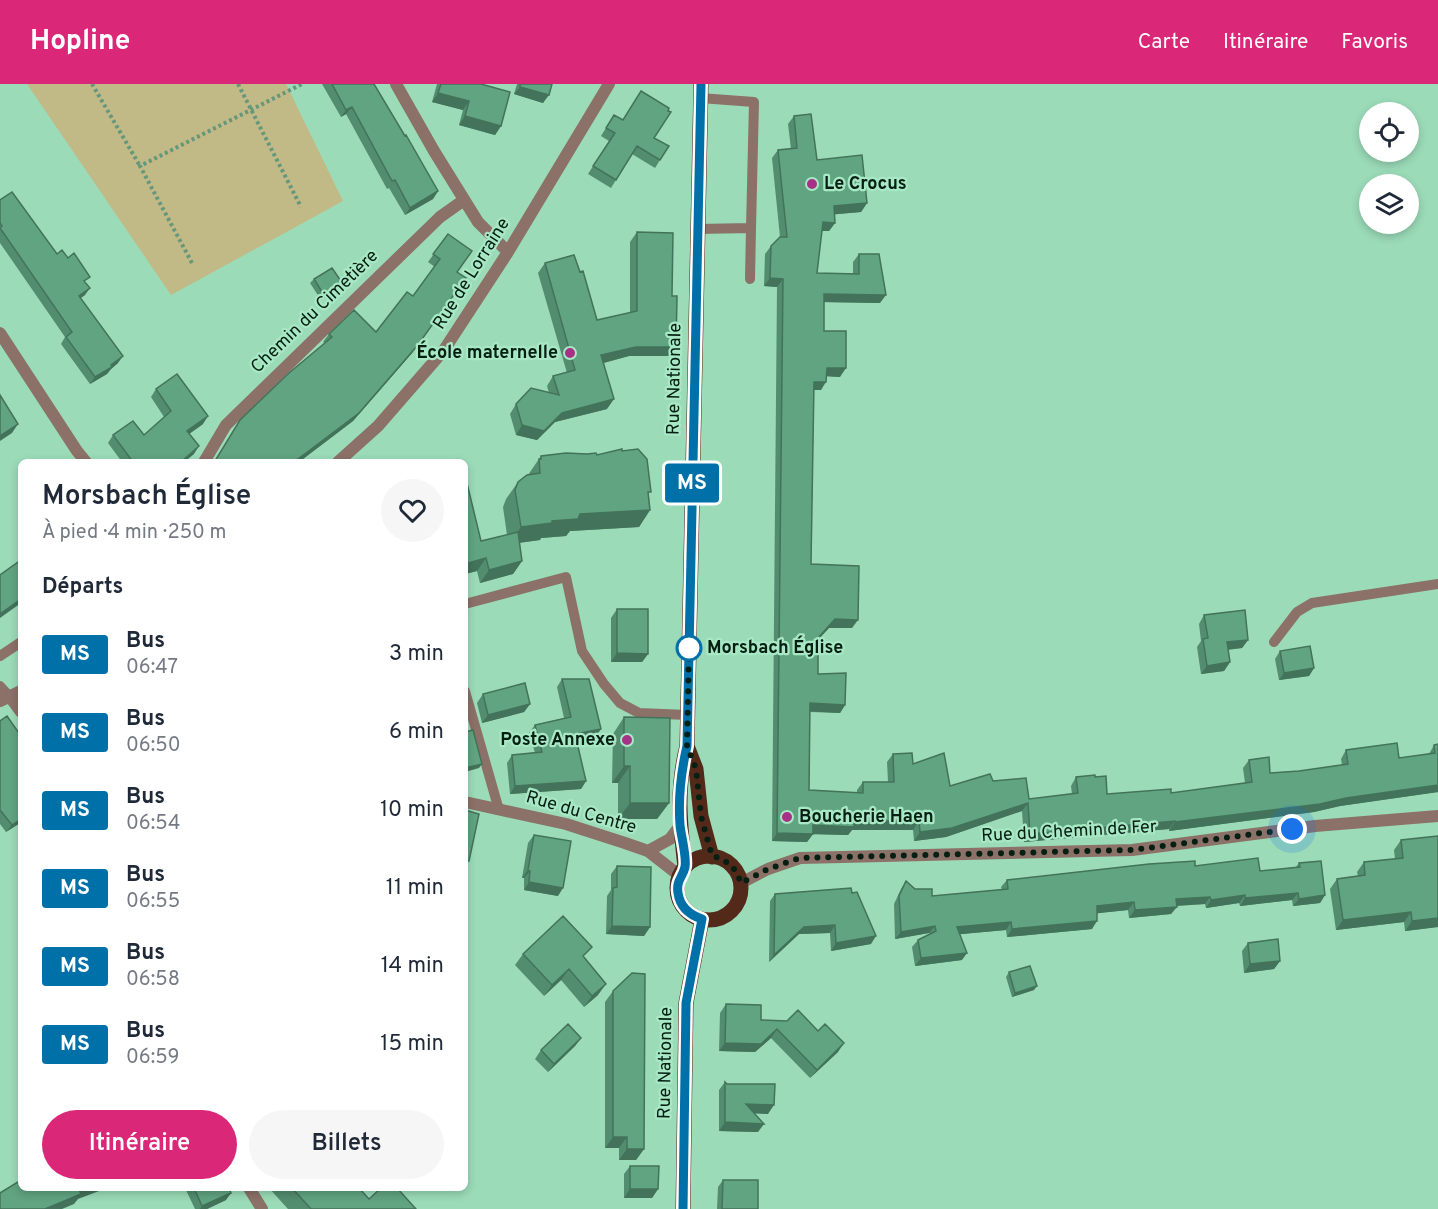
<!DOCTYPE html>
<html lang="fr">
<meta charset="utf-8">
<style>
:root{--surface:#fff;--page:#f6f6f7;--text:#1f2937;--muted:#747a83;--accent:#db2777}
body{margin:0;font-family:Overpass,sans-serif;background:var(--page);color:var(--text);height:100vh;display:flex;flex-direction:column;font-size:22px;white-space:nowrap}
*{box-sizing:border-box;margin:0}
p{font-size:20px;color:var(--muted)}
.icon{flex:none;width:33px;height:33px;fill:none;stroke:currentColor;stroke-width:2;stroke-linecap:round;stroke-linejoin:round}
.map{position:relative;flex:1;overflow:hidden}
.side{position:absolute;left:18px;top:375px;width:450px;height:732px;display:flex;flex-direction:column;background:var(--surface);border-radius:9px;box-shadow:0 3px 9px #0003}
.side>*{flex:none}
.badge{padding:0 12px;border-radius:4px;font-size:21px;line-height:39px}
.fabs{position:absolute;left:1359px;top:18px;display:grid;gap:12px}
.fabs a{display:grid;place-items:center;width:60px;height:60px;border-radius:50%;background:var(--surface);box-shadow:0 3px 9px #0003;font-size:30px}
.you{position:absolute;width:30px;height:30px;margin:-15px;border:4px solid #fff;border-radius:50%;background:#1a73e8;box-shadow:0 0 0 9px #1a73e833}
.map>.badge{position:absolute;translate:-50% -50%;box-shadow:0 0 0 3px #fff}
h2{padding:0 24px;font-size:22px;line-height:54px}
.round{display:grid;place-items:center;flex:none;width:63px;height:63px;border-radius:32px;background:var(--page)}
.head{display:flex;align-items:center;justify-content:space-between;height:102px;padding:0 24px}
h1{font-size:28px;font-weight:600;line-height:45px}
.cta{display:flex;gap:12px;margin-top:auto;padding:12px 24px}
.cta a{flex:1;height:69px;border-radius:36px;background:var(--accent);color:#fff;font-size:24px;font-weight:600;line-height:69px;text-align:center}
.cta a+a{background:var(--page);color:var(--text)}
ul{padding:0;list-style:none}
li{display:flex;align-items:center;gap:18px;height:78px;padding:0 24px}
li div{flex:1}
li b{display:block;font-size:22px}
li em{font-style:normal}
li .badge{min-width:66px;font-weight:700;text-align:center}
header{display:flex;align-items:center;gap:36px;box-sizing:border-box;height:84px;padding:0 30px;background:var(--accent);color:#fff}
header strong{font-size:28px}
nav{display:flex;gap:33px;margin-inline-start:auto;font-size:21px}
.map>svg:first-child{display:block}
.green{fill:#c1b986}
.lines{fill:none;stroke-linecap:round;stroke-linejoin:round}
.path{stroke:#64977c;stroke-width:4;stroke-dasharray:3 3;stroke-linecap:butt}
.lane{stroke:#8b7168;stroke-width:10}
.street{stroke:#8b7168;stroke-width:12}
.primary{stroke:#532919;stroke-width:15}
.wall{fill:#538d6f}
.shaded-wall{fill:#43735a}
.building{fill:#60a481;stroke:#43735a;stroke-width:1.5}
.line-casing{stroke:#fff;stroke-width:14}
.line{stroke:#0070a8;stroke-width:9}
.walk{stroke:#051f13;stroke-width:6;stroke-dasharray:0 10.8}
.poi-dot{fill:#a83188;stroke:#a8e8c5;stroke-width:2}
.stop-dot{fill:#fff;stroke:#0070a8;stroke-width:3}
.labels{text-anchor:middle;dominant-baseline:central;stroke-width:4.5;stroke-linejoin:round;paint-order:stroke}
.poi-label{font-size:18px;font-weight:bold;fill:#051f13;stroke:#a8e8c5;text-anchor:start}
.street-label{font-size:18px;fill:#051f13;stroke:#a8e8c5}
.stop-label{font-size:18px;font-weight:bold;fill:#051f13;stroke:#a8e8c5;text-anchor:start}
</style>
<header>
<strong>Hopline</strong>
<nav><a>Carte</a><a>Itinéraire</a><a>Favoris</a></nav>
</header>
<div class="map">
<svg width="1438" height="1125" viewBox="0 0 1438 1125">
<rect width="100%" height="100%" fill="#9bdbb8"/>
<path class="green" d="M27 0H286L343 117 171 211Z"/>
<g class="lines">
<path class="path" d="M92 0 140 82
M238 0 301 123
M192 179 140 82 302 0"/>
<path class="lane" d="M700 14 754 18 751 144
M697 145 751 144 750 195
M465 520 566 493 582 567 604 600 620 619 639 629 688 631
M1274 558 1297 528 1312 519 1438 500
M0 572 21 558
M0 602 10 613
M465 607 499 726"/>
<path class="street" d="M396 0 434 67 478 138 508 168
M0 249 77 367 86 378
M204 378 226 341 440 133 464 116
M338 378 378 342 444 266 508 168 609 0
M10 613 21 628
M0 617 21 607
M465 718 566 740 625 759 648 767 680 792
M648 767 670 755 680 742
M741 799 768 785 800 774 1132 766 1315 742 1438 732
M249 1104 262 1125"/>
<path class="primary" d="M687 662 696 685 701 732 712 773
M677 804a32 32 0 1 1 64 0a32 32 0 1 1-64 0Z
M685 783C680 740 676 705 687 662L701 0
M683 1125 686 919 702 835"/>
</g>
<path class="wall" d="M322 0H374L438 107 433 115 405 131 389 104 387 105 346 30 341 33Z
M437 0H481L501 42 495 51 459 41 463 26 432 18Z
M517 0H552L543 19 514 10Z
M641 7 660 76 655 84 632 70 611 104 588 90 609 57 601 52 609 39 614 31 623 36Z
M794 32 817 76 867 119 861 128 835 130V139L829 147H822L817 189 853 190V178L859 170 880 219 824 218V247L840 293 827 292 821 306H814L811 480 852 544H829L818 556V590L845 621 840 629 810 628 809 706 857 709V706L863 698H888L887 678 893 670 950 702 993 697 1029 715 1072 710 1071 702 1076 693H1095L1107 710 1171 709 1245 699 1243 684 1249 676 1270 689 1299 687 1342 681 1341 675 1346 666 1399 674 1429 670 1434 661 1438 660V708L1340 722 1314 728 1169 747V745L1024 758 1022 727 946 753 914 757 913 746H852L848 751 813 750 807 758 772 757 777 203 764 202 765 170 771 162 780 153 772 74 778 66 791 65 788 40Z
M0 116 57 170 86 199 85 211 80 214 118 279 111 285 107 290 90 300 61 260 65 253 0 159Z
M637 148 670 272H629L604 279 607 325 555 338 537 356 516 351 510 330 516 320 549 309 547 302 553 292 567 289 538 189 545 179 597 236 630 229V158Z
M448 150 457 188 412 269 353 337 299 378H214L240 336 325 259 323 258 329 250 376 248 413 212 435 183 428 178Z
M314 195 343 200 340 204 321 216 310 199Z
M156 305 203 340 189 350 194 370 184 378H122L108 359 113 351H144L164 333 151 313Z
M622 367 649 412 650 426 639 443 570 447 566 452 541 454 540 456 519 459 522 477 513 490 480 499 477 487 465 490V391L481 457 507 451 503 423 506 415 518 398 528 391 541 372 597 371Z
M617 525 648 570 642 578H611V534Z
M1204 531 1248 556 1242 564 1228 566 1230 578 1224 587 1201 590 1197 563 1201 557 1199 540Z
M1280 567 1314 584 1309 592 1279 596 1275 575Z
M562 595 601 645 595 653 577 656 586 697 581 705 510 710 507 679 512 671 535 669 529 649 535 641 564 634 557 603Z
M483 610 530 620 524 628 482 639 477 619Z
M624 633 669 719 657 735H618V699H612L613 650Z
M0 637 21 652V740L20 739 6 748 0 740Z
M534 751 558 812 524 806V794H522L528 759Z
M1438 752V843L1405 847 1404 838 1336 846 1330 805 1337 795 1358 792 1357 788 1364 778 1395 775 1394 766 1401 756Z
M1299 779 1325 811 1320 819 1293 822 1292 816 1240 822 1239 819 1206 824 1205 820 1177 822 1171 830 1129 834 1128 826 1097 829 1092 845 1007 853 1006 846 960 850 962 876 915 882 912 863 918 856 930 850 929 849 895 855 894 820 901 805 906 797 915 805 932 812 1002 806 1001 803 1007 796 1195 782 1260 787 1296 783Z
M617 782 650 843 644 852 606 850 607 812 611 806V790Z
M852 809 871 860 831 867 830 849 799 850 769 878 770 817 775 810Z
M1248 859 1280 877 1274 885 1244 889 1242 867Z
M523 870 584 874 598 911 584 923 561 896 544 912 515 881Z
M1009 888 1034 906 1012 913 1006 893Z
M613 907 644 1065 636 1076H619V1064H605V918Z
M726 920 761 936 838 968 810 994 771 954 755 968 719 967 720 929Z
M581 954 575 962 548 988 535 975 541 966Z
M725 998 768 1030 754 1029 758 1048 719 1047V1006Z
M630 1082 658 1105 652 1114H624V1090Z
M723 1096 758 1125H717L718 1103Z
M185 1104H229L226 1116 207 1125H195Z
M269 1104H359L369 1115 416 1125H288Z"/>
<path class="shaded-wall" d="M520 3 549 11 543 19 514 10Z
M438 9 469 17 463 26 432 18Z
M352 23 346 30 341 33 346 26Z
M465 32 501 42 495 51 459 41Z
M438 107 433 115 405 131 410 124Z
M867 119 861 128 828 131 834 122Z
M823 138 835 139 829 147H817Z
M466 194 412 269 353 337 299 378H294Z
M770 194 783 195 777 203 764 202Z
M343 200 340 204 321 216 324 211Z
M90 204 85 211 74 219 79 212Z
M824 210 886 211 880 219 819 218Z
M636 263H676L670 272H629L595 281 601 271Z
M123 272 118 279 111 285 107 290 90 300 95 293Z
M827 284H846L840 293 821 292Z
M814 298H826L821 306H808Z
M614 315 607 325 555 338 537 356 516 351 522 341 562 329Z
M208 332 203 340 182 355 187 347Z
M18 340 12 349 0 357V352Z
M199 362 194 370 184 378H181Z
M650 426 639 443 570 447 566 452 541 454 540 456 509 460 521 443 552 437 580 430Z
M486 474 477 487 465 490V480Z
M522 477 513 490 480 499 489 486Z
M21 515V519L0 534V530Z
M835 535 858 536 852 544H829L812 562 818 554Z
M1248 556 1242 564 1221 566 1227 558Z
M617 569 648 570 642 578H611Z
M1230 578 1224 587 1201 590 1207 582Z
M1314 584 1309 592 1279 596 1284 589Z
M810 619 845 621 840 629 804 627Z
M530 620 524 628 482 639 488 631Z
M601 645 595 653 570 658 575 650Z
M482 680 479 684 465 688V684Z
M624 682H630L618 699H612Z
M586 697 581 705 510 710 515 702Z
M1438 701V708L1340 722 1314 728 1169 747 1175 738Z
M630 719H669L657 735H618Z
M1028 719 1022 727 946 753 914 757 920 748Z
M21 735 20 739 6 748 12 741Z
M854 737H919L913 746H852L848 751 807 750 813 741Z
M1175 737 1169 745 1024 758 1030 750Z
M777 749 813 750 807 758 772 757Z
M528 786 530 787 524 794H522Z
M529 798 563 804 558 812 524 806Z
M1298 809 1292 816 1240 822 1245 814Z
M1245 811 1239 819 1206 824 1211 816Z
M1325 811 1320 819 1293 822 1299 815Z
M1210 813 1205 820 1170 822 1176 815Z
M1134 818 1128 826 1091 830 1097 822Z
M1177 823 1171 830 1129 834 1135 826Z
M1411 828 1404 838 1336 846 1343 836Z
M1438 834V843L1405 847 1412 837Z
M1097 837 1092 845 1007 853 1012 845Z
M1011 838 1006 846 952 851 957 843Z
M835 841 830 849 799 850 769 878 774 871 804 843Z
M612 842 650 843 644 852 606 850Z
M935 842 929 849 895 855 901 848Z
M876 852 871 860 831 867 836 859Z
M967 869 962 876 915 882 921 874Z
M1280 877 1274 885 1244 889 1250 880Z
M569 885 561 896 544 912 552 901Z
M606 900 598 911 584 923 592 912Z
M1037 902 1034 906 1012 913 1015 909Z
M777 945 771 954 755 968 719 967 725 959Z
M581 954 575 962 548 988 554 980Z
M844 959 838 968 810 994 817 986Z
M746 1020 774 1021 768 1030 740 1029Z
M725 1038 764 1040 758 1048 719 1047Z
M613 1053H627L619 1064H605Z
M627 1065H644L636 1076H619Z
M86 1104H107L78 1115 74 1120 62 1125H45L79 1106Z
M630 1105H658L652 1114H624Z
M231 1109 226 1116 207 1125H200L202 1122Z"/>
<path class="building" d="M332 0H374L405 52 406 51 438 107 410 124 395 96 392 97 352 23 346 26Z
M441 0H481L510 8 501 42 465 32 469 17 438 9Z
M520 0H552L549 11 520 3Z
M641 7 669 24 668 27 671 28 654 54 669 62 660 76 637 62 616 96 593 82 615 49 606 44 614 31 623 36Z
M811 30 817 76 862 71 867 119 834 122 835 139 823 138 817 189 859 190V170H879L886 211 824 210V247H846V284H827L826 298H814L811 480 859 482 858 536 835 535 818 554V590L846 589 845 621 810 619 809 706 863 709V698H894L893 670 912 669 913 680 944 669 950 702 990 690 993 697 1026 694 1029 715 1078 709 1076 693 1095 691V693L1106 692 1107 710 1171 705V709L1252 698 1249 676 1269 673 1270 689 1299 687 1348 680 1346 666 1397 659 1399 674 1435 669 1434 661 1438 660V701L1346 714 1320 720 1175 738V737L1030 750 1028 719 952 744 920 748 919 737H854V743L813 741V750L777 749 783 195 770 194 771 162 780 153H787L778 66 797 64 794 32Z
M12 108 57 170 62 166 68 174 74 169 90 193 84 197 90 204 79 212 123 272 111 281 112 283 95 293 66 253 72 248 0 144 2 142 0 139V116Z
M637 148 673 149 672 212H677L676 263H636L601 271 614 315 562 329 544 347 522 341 516 320 531 304 559 311 553 292 575 286 545 179 574 171 580 188 583 187 597 236 637 227Z
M448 150 472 167 457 188 466 194 417 262 359 329 294 378H216L215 377 240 336 289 289 332 253 329 250 354 226 376 248 407 208 413 212 440 175 433 170Z
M332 184 343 200 324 211 314 195Z
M177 290 208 332 187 347 199 362 181 378H133L113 351 133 337 144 351 171 327 156 305Z
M0 311 18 340 0 352Z
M622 365V367L638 365 647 375 651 408H648L650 426 580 430 578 435 552 437V439L521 443 515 406 518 398 527 391 540 389 539 375H541V372L566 369 587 370 596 369 597 371Z
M465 391 481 457 518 448 522 477 489 486 486 474 465 480Z
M21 476V515L0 530V491Z
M617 525H648V570L617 569Z
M1245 526 1248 556 1227 558 1230 578 1207 582 1203 555 1208 554 1204 531Z
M1310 562 1314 584 1284 589 1280 567Z
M562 595H589L601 645 575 650 586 697 515 702 512 671 542 668 535 641 571 633Z
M525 599 530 620 488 631 483 610Z
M7 632 21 652V672L20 673 21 675V735L12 741 0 726V637Z
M624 633 670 634 669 719H630V682H624Z
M473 646 482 680 465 684V648Z
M465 726 479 730 469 777H465Z
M534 751 571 757 563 804 529 798 530 787 528 786Z
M1438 752V834L1412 837 1411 828 1343 836 1337 795 1365 791 1364 778 1403 774 1401 756Z
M1258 774 1260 787 1300 783 1299 779 1321 777 1325 811 1299 815 1298 809 1245 814V811L1211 816 1210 813 1176 815 1177 823 1135 826 1134 818 1097 822V837L1012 845 1011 838 957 843 967 869 921 874 918 856 936 847 935 842 901 848 899 812 906 797 915 805H932V812L1008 805 1007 796 1149 780 1195 777V782Z
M617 782 651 783 650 843 612 842 613 804 617 803Z
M851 804 852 809 857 808 876 852 836 859 835 841 804 843 774 871 775 810Z
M563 832 592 863 583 872 606 900 592 912 569 885 552 901 523 870Z
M1278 855 1280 877 1250 880 1248 859Z
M1030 882 1037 902 1015 909 1009 888Z
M632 889 645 890 644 1065H627V1053H613V907Z
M726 920 761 921V936L787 937 798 926 818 947 825 940 844 959 817 986 777 945 761 960 725 959Z
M568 940 581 954 554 980 541 966Z
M725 998 727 1000H775L774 1021 746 1020 764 1040 725 1038Z
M630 1082H659L658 1105H630Z
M21 1096V1104H86L79 1106 81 1110 45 1125H0V1109Z
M723 1096H758V1125H722Z
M194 1104H229L231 1109 202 1122Z
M292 1104H359L369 1115 381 1104H397L416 1125H311Z"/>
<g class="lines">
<defs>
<path id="line" d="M683 1125 686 919 702 835C690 831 680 823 678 809 676 796 683 793 685 783 687 773 681 752 680 741 678 714 681 688 687 662L701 0"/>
</defs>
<use href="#line" class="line-casing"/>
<use href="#line" class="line"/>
<path class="walk" d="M689 564 687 662 696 685 701 732 712 772C728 776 736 784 741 799L768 785 800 774 1132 766 1292 745"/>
</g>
<g class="poi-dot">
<circle cx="812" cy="100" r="6"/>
<circle cx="570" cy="269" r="6"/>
<circle cx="627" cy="656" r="6"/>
<circle cx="787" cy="733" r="6"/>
</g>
<circle class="stop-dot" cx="689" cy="564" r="12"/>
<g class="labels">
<g class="poi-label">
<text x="824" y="100">Le Crocus</text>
<text x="558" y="269" text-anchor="end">École maternelle</text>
<text x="615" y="656" text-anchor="end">Poste Annexe</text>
<text x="799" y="733">Boucherie Haen</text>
</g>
<g class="street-label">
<text transform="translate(472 190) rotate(-58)">Rue de Lorraine</text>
<text transform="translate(315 228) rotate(-44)">Chemin du Cimetière</text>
<text transform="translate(675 295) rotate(-89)">Rue Nationale</text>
<text transform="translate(581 729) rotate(16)">Rue du Centre</text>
<text transform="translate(1069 748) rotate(-3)">Rue du Chemin de Fer</text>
<text transform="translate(666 979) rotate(-89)">Rue Nationale</text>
</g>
<g class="stop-label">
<text x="707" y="564">Morsbach Église</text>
</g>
</g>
</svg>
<div class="fabs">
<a><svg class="icon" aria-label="locate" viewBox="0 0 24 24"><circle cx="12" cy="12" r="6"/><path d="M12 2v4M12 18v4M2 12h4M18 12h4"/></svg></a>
<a><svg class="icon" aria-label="layers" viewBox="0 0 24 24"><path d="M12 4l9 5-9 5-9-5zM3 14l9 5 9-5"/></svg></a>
</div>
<div class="you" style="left:1292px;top:745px"></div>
<b class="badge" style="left:692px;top:399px;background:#0070a8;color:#fff">MS</b>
<section class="side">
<div class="head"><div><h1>Morsbach Église</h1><p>À pied · 4 min · 250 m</p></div><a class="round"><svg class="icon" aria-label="heart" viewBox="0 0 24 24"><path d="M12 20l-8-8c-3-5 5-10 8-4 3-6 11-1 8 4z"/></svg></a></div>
<h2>Départs</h2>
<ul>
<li><span class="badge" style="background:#0070a8;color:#fff">MS</span><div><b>Bus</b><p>06:47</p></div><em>3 min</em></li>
<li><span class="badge" style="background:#0070a8;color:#fff">MS</span><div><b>Bus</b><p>06:50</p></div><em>6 min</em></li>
<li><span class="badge" style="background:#0070a8;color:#fff">MS</span><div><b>Bus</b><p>06:54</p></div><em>10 min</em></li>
<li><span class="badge" style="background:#0070a8;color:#fff">MS</span><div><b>Bus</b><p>06:55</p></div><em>11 min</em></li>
<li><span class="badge" style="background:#0070a8;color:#fff">MS</span><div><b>Bus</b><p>06:58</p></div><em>14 min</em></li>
<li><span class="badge" style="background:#0070a8;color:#fff">MS</span><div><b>Bus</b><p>06:59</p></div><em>15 min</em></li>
</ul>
<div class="cta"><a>Itinéraire</a><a>Billets</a></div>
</section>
</div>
